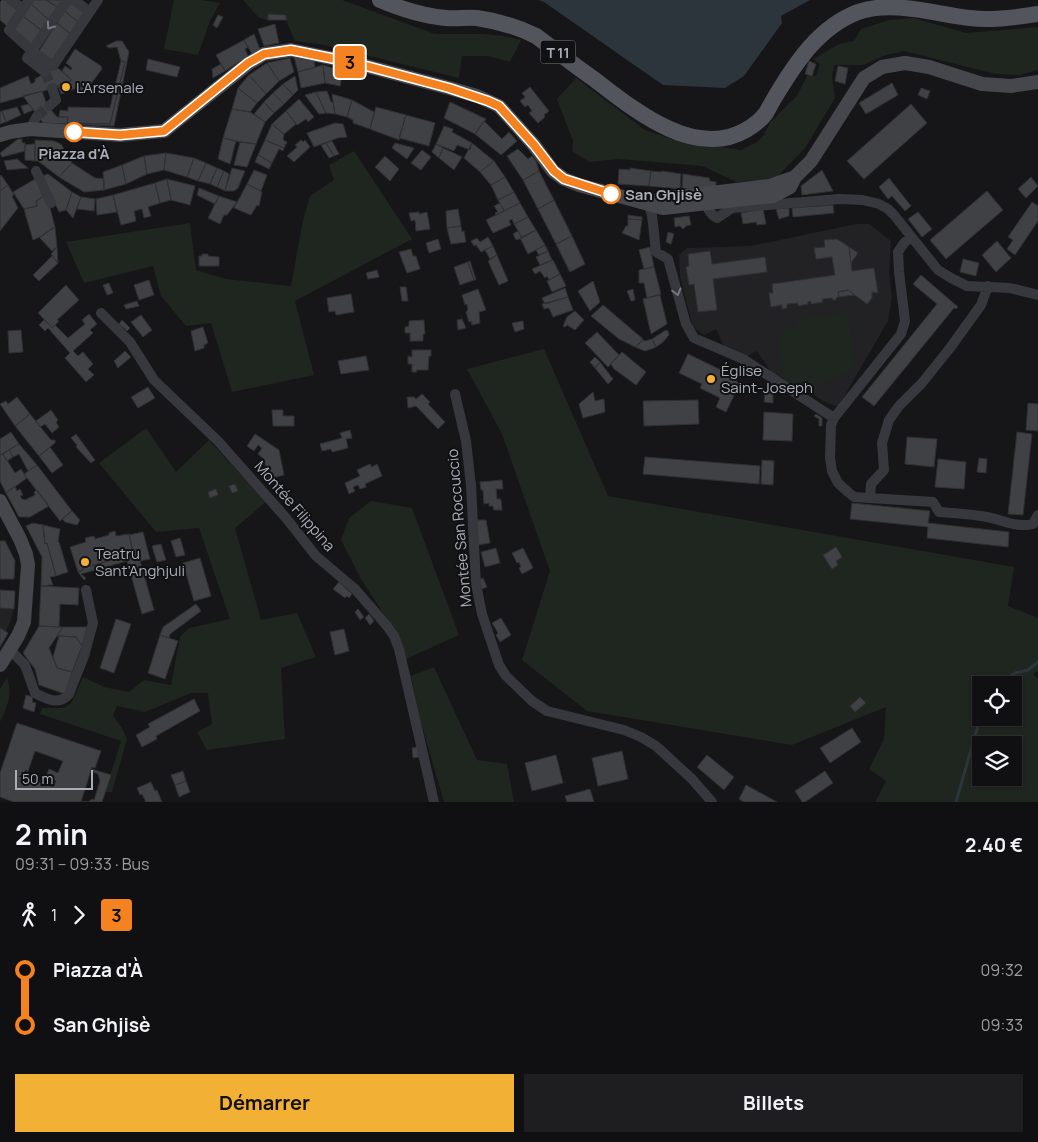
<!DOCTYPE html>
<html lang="fr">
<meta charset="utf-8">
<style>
:root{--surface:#101012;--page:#1e1e20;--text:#f1f3f6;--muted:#9c9d9f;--line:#303032;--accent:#f2b134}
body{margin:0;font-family:Manrope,sans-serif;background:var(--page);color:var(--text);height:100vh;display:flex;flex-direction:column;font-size:19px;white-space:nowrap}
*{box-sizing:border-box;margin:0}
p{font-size:16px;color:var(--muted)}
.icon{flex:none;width:28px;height:28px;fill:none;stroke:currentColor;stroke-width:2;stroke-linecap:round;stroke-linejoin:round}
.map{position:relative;height:802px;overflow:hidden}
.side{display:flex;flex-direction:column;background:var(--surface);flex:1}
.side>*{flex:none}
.badge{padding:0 10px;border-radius:4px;font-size:18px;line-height:32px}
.buttons{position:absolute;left:972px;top:676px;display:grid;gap:10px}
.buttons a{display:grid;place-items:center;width:50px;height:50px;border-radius:0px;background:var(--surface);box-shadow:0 1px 4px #0004,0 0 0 1px var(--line);font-size:25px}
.scale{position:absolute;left:15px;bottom:12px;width:78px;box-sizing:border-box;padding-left:5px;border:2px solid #a8adb8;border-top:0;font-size:14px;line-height:18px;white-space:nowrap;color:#a8adb8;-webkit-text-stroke:4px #111113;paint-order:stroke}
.map>.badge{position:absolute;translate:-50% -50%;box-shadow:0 0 0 2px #fff}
.legs{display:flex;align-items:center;gap:8px;height:55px;padding:0 15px;font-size:16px}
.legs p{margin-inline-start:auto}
.head{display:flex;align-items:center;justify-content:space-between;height:85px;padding:0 15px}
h1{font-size:28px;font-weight:700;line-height:38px}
.primary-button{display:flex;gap:10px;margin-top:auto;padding:10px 15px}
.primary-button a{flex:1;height:58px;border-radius:0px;background:var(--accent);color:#111;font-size:20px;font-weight:700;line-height:58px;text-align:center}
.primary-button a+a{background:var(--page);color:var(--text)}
ul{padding:0 15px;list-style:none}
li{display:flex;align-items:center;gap:18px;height:55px;font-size:19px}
li i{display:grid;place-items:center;width:8px;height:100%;margin:0 6px;background:currentColor}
li i::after{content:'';width:12px;height:12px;margin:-6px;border:4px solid;border-radius:50%;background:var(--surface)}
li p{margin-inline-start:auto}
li:first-child i{background:linear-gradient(#0000 50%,currentColor 0)}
li:last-child i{background:linear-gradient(currentColor 50%,#0000 0)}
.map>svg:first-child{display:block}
.built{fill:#222225}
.green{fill:#1e261f;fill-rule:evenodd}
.water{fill:#2c353c}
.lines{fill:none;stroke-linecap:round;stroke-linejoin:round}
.stream{stroke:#2c353c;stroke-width:3}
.building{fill:#404145;stroke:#303034;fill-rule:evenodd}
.street-tunnel{stroke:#333438;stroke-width:10;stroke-dasharray:10 5;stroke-linecap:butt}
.street{stroke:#37383d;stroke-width:10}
.secondary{stroke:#45474d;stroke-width:14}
.primary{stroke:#53555c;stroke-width:16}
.oneway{stroke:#757881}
.line-1-casing{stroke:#fff;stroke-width:11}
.line-1{stroke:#f58220;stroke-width:8}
.poi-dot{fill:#f2b134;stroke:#111113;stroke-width:2}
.stop-1-dot{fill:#fff;stroke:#f58220;stroke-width:2.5}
.labels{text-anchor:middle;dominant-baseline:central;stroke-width:4;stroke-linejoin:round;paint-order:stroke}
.shield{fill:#111113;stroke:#7b7e86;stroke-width:1}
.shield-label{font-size:14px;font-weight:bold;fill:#a8adb8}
.poi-label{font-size:15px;fill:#a8adb8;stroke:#111113;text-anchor:start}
.stop-label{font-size:15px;font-weight:bold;fill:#a8adb8;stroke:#111113}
.street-label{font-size:15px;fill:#a8adb8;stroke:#111113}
</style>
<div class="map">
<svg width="1038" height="802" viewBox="0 0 1038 802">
<rect width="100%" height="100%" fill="#161618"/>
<path class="built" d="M856 224H869L891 241 889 272 892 297 888 321 838 407 823 401 807 390 771 372 757 351 747 356 723 345 716 329 704 335 693 327 680 277 679 255 687 248 751 246Z
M0 590 15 591 14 609 10 623 6 631 8 633 0 647Z"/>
<path class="green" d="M174 0H202L220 3 210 21 198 55 164 49Z
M243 0H342L435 34H484L504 36 521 40 510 62 488 56H462L459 78 325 45 295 41 286 20V15L268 14V20L259 18Z
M914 18 966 33 1038 27V70L1020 75 995 74 904 51 886 55 863 65H834L832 77 835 98 805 148 778 176 762 180 737 182 702 166 618 159 590 162 572 151 573 141 557 99 576 78 645 130 671 139 741 150 757 142 763 136 771 121 797 96 807 76H816L820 64 813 59 839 44 854 41 861 29 889 20Z
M354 151 412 239 295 301 314 375 232 392 211 323 186 326 161 296 153 266 84 283 66 242 190 223 196 270 226 279 291 286 303 220 310 196 334 180 329 165Z
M848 312 855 365 851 371 807 390 784 380 779 343 783 329 799 324V319Z
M544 349 608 496 1014 567 1008 606 1038 618V671L1033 674 1038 679V802H875L886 781 869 769 884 739 886 707 792 745 587 711 522 660 550 571 502 434 467 369ZM981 685H1014V718H981ZM981 745H1014V778H981Z
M146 428 176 472 209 440 266 502 235 528 261 620 297 613 316 657 281 668 285 739 207 750 197 732 212 724 208 693H191L145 712 117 706 113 715 123 730 127 739 112 792H105L121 741 40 714 42 708H64L71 703 83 677 104 687 129 692 144 680 171 685 180 637 189 628 230 619 199 528 156 532 99 463Z
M371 501 412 508 459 635 406 659 392 627 361 579 341 540 349 518Z
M434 667 477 760 507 764 514 802H444L419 716 411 676Z
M7 678C13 694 7 707 0 722V689Z"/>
<path class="water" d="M538 0H810L781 16 782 23 744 76 725 88 663 85 544 2Z"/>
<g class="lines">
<path class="stream" d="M997 685 1015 673 1028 670 1038 662
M956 802 981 715"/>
</g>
<path class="building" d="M2 0H7L18 8 7 26 0 20V2Z
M34 0H46L59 8 50 21 31 4Z
M46 0H65L59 8Z
M72 0 86 11 79 23 65 11Z
M31 4 50 21 42 31 23 16Z
M65 11 79 23 71 34 57 23Z
M268 14 286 15V20H268Z
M218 15 223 17 217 28 213 25Z
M23 16 42 31 32 45 14 29Z
M57 23 71 34 53 62 39 51Z
M275 24 279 43 264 46 258 29Z
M254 34 260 49 252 54 244 40Z
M244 40 248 47 245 49 248 56 225 71 216 55Z
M116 41H122L129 52 114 126 43 123 23 96 42 91 47 105 57 117H68L67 123 110 124 125 62 121 61 117 47 109 48 106 46Z
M75 49 101 66 102 69 84 93 77 88 61 94 58 85 72 80 62 71 65 66 71 70 72 68 66 63Z
M294 57 314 61 315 67 298 72Z
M290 58 294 72 279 81 267 63Z
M148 59 180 67 177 77 146 70Z
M121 61 125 62 110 124 67 123 68 117H59L60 110 68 111V107L110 108Z
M809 61 816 64 812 76 805 74Z
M267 63 279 81 266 94 249 75Z
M221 64 225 71 213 78 212 69Z
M323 65 343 71 340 86 325 83Z
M323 65 325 83 301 88 298 72Z
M838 66 848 68 845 84 835 81Z
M54 68 56 70 58 68 72 80 58 85V87L0 103V88L28 76 31 84 35 82V79Z
M249 75 266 94 257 103 238 88Z
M295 76 298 90 293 95 283 84Z
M892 83 898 95 866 114 859 103Z
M283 84 293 95 284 104 273 93Z
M530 87 549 111 544 115 545 117 538 123 529 113 532 111 528 105 525 107 520 101 525 97 522 93Z
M238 88 257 103 250 112 232 109Z
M921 88 930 91 927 99 918 95Z
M327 91 331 102H333L335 114 326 113 316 92Z
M316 92 326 113 319 114 305 95Z
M273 93 284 104 274 113 264 102Z
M332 94 352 100 347 117 335 114Z
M299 99 314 117 308 122 306 119 297 125 286 111Z
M352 100 374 112 370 129 353 123V120L347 117Z
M264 102 274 113 265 122 254 114Z
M450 102 486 119 475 134 444 118Z
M29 104 33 110 24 114 21 106Z
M911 104 927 123 864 179 847 161Z
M17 107 21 115 6 122 2 111Z
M376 107 406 115 399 140 370 129Z
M232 109 250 112 265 122 256 144 236 141 223 138Z
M2 111 6 122 0 124V112Z
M286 111 296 124 284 134 272 124Z
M406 115 435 123 429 146 399 138Z
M484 121 502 139 509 132 517 141 501 155 475 134Z
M335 123 343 124 347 137 338 138 314 147 307 133Z
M272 124 284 134 283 140 287 142 284 148 265 140Z
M444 126 453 129 452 132 472 143 470 150 457 145 454 151 436 144Z
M223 138 236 141 230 164 218 159Z
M18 139H22V143H25V151L2 157 0 153Z
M35 140 54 141 61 144 72 163 59 177 38 161H35Z
M265 140 284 148 283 151 279 149 272 163 258 155Z
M301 140 303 142 305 140 310 147 294 162 287 156 297 147 295 145Z
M332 141 339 154 334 156 326 143Z
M240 142 256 144 247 167 234 165Z
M326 143 334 156 329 158 321 145Z
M395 143 414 148 407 159 392 148Z
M472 143 494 161 480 172 464 158Z
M33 144H35V161L25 160V145Z
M436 144 443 148 439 158 432 152Z
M443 148 462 157 454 170 439 158Z
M518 149 528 159 532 156 536 161 539 171 523 180 507 156Z
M422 150 431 157 421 170 411 163Z
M166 153 194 158 187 177 164 170Z
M166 153 164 170 147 174 144 156Z
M258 155 272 163 269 169 255 162Z
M144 156 147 174 126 184 122 165Z
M385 156 399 169 390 181 375 167Z
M194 158 206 163 198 181 187 177Z
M17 159 28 168 7 170 4 161Z
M494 161 505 177 491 185 480 172Z
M72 163 95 178 104 179V190L84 192 59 177Z
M206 163 217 168 210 184 198 181Z
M122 165 126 184 104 190 103 172Z
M217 168 224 171 217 187 210 184Z
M232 168 245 171 238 188 234 191H225Z
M630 168 651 171 649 186 618 184 619 169 630 170Z
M254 170 267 175 261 191 247 184Z
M822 170 833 191 802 195 801 186Z
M224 171 229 174 225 191 217 187Z
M539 171 554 200 538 209 523 180Z
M662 171 681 174 680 189 649 186 651 171 661 172Z
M48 174 72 192 66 210 59 212 42 176Z
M683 174 709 178 710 181 716 182V188L682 189Z
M1 175 8 185 0 191V176Z
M505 177 514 192 498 200 491 185Z
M1031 177 1038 186 1026 198 1018 189Z
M889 178 911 206 905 211 892 196 888 199 879 187Z
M35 179 45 195 36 201 37 206 24 209 13 192Z
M167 179 171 200 160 203 155 183Z
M167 179 195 186 190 205 171 200Z
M155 183 160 203 148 207 151 216 144 218 142 209 134 211 136 221 121 225 113 195Z
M247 184 262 192 259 206 257 205 251 215 234 208Z
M8 185 14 195 12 196 18 208 0 231V191Z
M199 188 219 196 215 204 197 195Z
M987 191 1003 210 946 259 930 240Z
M72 192 81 197 73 218 66 210Z
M514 192 520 203 504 211 498 200Z
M45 195 49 204 55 227 44 234V235L33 240 24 209 37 206 36 201Z
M113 195 117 212 97 215 96 199Z
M219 196 237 202 227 215H224L220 224 208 218Z
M81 197 95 199 94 211 77 209Z
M554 200 572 236 556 244 538 209Z
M1032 202 1038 206V221L1015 255 1007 249 1013 240 1008 237Z
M500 203 504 211 496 215 495 213 498 212 494 206Z
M520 203 528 217 514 224 512 219 509 221 511 225 493 233 486 220Z
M833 205 834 213 793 217 792 208Z
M789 208V216L779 219 776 209Z
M458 209 461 226 447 228 446 211Z
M763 209 766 224 757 225 756 222 743 224 741 213Z
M419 212V214L427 212 430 229 416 231 415 220 411 221 409 213Z
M918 212 932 229 922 237 908 219Z
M628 215 642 217V220L628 219Z
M689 216 691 225 686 226 683 229 680 226 675 227 674 218Z
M528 217 536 230 522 238 514 224Z
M628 219 642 220 639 240 622 233 626 226H628Z
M461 226 462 232 464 231 466 242 451 244 447 228Z
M55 227 57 247 52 251 39 237 44 235V234Z
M536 230 545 245 528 254 520 238Z
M518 231 522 238 516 240 513 234Z
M668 232 674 234 671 244 666 242Z
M572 236 585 264 570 272 556 244Z
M488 237 493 246 481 252 476 245 474 246 471 241 477 238 480 242Z
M438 239 441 249 429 253 426 243Z
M837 239 849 247 852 271 874 268 878 293 872 292V298L867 304 848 290 838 292 839 297 836 298V300H833L832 298 822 299 823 302 811 304V301L808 302V304L798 306V303L787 304V308L782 309V305L771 307 769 293H773L772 284 835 275 832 257 816 259 814 248 825 247 824 240Z
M997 241 1011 258 996 272 982 255Z
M545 245 548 251 539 255 536 250Z
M493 246 497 255 490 259 485 250Z
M57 247 58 263 51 254Z
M650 247 654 267 644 269 639 250Z
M849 247 858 253 851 263Z
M411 249 413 256H416L420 269 407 273 399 252Z
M548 251 552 260 540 265 536 257Z
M710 251 712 264 765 257 767 272 713 279 717 310 698 312 694 284 689 285 686 267 689 266 688 254Z
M202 254H208V256L219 257V266H199V256H202Z
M497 255 508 281 499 285 488 261Z
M52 256 58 263 39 281 33 275Z
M963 259 979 263 976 276 960 272Z
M553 260 560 274 549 280 547 276 545 278 540 271 535 274 532 269Z
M470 261 476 280H474L468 262Z
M468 262 474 280 460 285 454 267Z
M654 267 661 294 647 298 644 283H639V270Z
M377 270 379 277 368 279 366 273Z
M560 274 566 286 552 292 547 281Z
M921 275 958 307 956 309 954 308 874 406 862 397 937 304 913 284Z
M149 280 154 295 139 300 134 285Z
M593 281 600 302 590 311 578 291Z
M109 283 113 293 107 295 103 285Z
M66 285 79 300 57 320 59 321 52 328 38 313Z
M400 287H406L408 301H402Z
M565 288 568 297 545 304 542 298Z
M478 289 486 310 479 312 480 323 472 325 471 321 469 322 466 312 468 310 467 304 465 305 462 295Z
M633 289 635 300 631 301 627 291Z
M848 290 855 295 839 297 838 292Z
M351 294 354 312 336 315 335 311 329 312 327 298Z
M660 295 667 324 651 334 643 299Z
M568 297 573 310 553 317 549 308 544 309 542 304Z
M137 301 139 306 126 309 124 305Z
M603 305 643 339 640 343 635 347 619 339 591 316Z
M575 311 584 320 575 330 567 325 565 327 563 326 567 317Z
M89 314 97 324 90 330 93 333 73 351 78 356 83 352 93 364 88 369 94 375 86 382 65 358 70 353 48 328 45 331 39 325 44 320 52 328 55 325 68 338 85 324 82 320Z
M141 315 152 330 143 337 131 322Z
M462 319 466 328 458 330 457 320Z
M122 320 130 328 127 331 119 324Z
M424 320 425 334H423V341H410V333H405V327L409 326V321Z
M523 321 524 329 515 332 512 323Z
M203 327 208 343 204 345V348L195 351 191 331Z
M21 330 23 352 9 353 8 331Z
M666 330 668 331 669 335 663 342 656 347 652 339Z
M597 332 619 355 608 367 585 343Z
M652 339 656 347 654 348 645 351 635 347 642 340 645 341Z
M412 350H431V356H429L428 370H416L417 372H412V364H408V356L412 357Z
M125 351 131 357 118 368 114 361Z
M622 352 646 372 636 385 614 369 611 364Z
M688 354 723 371 721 374 740 383 726 412 716 407 720 398 700 388 702 384 679 373Z
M366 356 369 370 341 374 338 361Z
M595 357 600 362 595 368 590 362Z
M600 362 613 379 608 384 595 368Z
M148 387 155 398 138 408 131 397Z
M765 390H773V403L764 402Z
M593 392 595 401 604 399 605 412 583 418 579 404Z
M422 394 430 402 428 404 445 422 438 429 416 406 408 408 407 397H414L416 399Z
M17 397 30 414 15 426 0 404 6 401 8 404Z
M698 400 699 424 644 426 643 401Z
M1028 403 1038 404V431L1026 430Z
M51 410 58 420 56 422 59 427 52 433 45 424 40 427 36 421Z
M272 410H283V416H294V426H273Z
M764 412 793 414 792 441 763 440Z
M30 414 51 440H55V443L39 456 15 426Z
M816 414 822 418V426H819V419L814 416Z
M350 430 352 438 346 439 348 448 332 452 331 449 322 451 320 444 342 438 340 433Z
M11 432 19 444 0 455V439Z
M1017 432 1032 434 1023 515 1008 514Z
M76 434 95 460 91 463 76 447 77 445 71 438Z
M255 434 279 450 284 475 269 479 264 459 258 454 262 448 258 445 254 451 247 446Z
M907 437 937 439 934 467 905 464Z
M19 444 37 465 28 471 19 454 13 457 9 450Z
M50 447 63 465 52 473 39 456Z
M9 450 13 457 7 461 3 454Z
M3 454 15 473 21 469 27 478 6 493 0 481V455Z
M645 457 760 466 759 484 643 474Z
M979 458 987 459 986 473 977 472Z
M938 459 966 462 964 489 935 487Z
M762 460 774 461 773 485 761 484Z
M370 464 372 467 377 464 382 476 365 484 366 487 360 489 358 485 353 487 355 491 349 494 345 483 360 476 357 470Z
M37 465 72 511 60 521 24 474Z
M502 480 503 489H496L497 499H501L502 510H494L493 506H489V503L484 504 483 490H481L480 482Z
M235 484 238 491 232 493 229 486Z
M15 486 17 491 20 489 23 495 20 496 22 499 25 500 35 495 34 492 37 490 49 506 30 517H19L6 493Z
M216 489 218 495 210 498 208 492Z
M852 503 930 511 928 523 1009 532 1008 547 927 538 928 527 850 519Z
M72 511 80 520 77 525 65 522 62 519Z
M476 520H486L490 543 478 545Z
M33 523 43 525 45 544 47 543 56 576 50 577 53 585H48L47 586H41L42 557 26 526Z
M43 525 60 529 58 542H59L68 572 56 576 47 543 45 544Z
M115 531 116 536 129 534 133 551 114 556 115 559 83 568V570L78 572 70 547 86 542 85 538 94 536 95 539 109 535V533Z
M143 532 150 559 140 561 154 610 142 614 127 561 109 566 110 570 108 571H106L105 567 81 574 86 578 84 580 78 572 83 570V568L115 559 114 556 133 551 129 535Z
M180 538 185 555 176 557 171 541Z
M0 541H5L15 561 14 579H0Z
M161 544 166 560 157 562 152 546Z
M836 547 842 557 836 561 838 565 832 569 823 555Z
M496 548 500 563 485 567 481 552Z
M523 548 533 568 522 574 519 568 521 567 519 562 517 563 512 553Z
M200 558 211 596 194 601 183 563Z
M483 578 487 587 479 590 478 580Z
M339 582 352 594 349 598 347 596 345 598 333 589Z
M41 586 79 588 78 605 60 604 59 627 39 626Z
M0 590 15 591 14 609 0 608Z
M196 604 201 611 170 634 169 638 160 635 163 627Z
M358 609 364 617 360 620 355 612Z
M369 614 374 621 370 625 365 618Z
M501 618 511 635 500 642 496 635 498 633 492 623Z
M116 619 131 624 114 673 100 668Z
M39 626 63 627 49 648 57 668 72 672 65 694 39 685 35 669 23 653Z
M63 627H87L82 646 76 637 57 636Z
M0 628 8 633 0 647Z
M344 629 349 651 335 655 330 632Z
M160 635 178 641 165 679 148 673Z
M59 636 76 637 82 646 72 672 57 668 53 657Z
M26 695 33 697 32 702 36 703 34 712 23 708Z
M860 697 866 703 855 712 850 706Z
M194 699 200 711 156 736 157 739 142 747 136 735 150 727 148 724Z
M17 723 101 751 95 768 92 767 81 802H14L0 797V773ZM35 751 63 761 58 773 49 769 46 777 56 781 53 787 26 777Z
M852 728 861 742 830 763 820 748Z
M417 747 419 757 413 758 412 748Z
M622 751 628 779 598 786 592 758Z
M556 755 563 783 532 791 525 763Z
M707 755 734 777 724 790 697 767Z
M92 769 111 775 102 802H81V801L88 802 92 799 94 800 100 781 98 774 91 771Z
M183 771 186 781 175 785 171 775Z
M825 771 833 783 805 802H802L795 791Z
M186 781 190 792 179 797 175 785Z
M151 782 155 791 157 790 162 802H146L142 794 140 795 137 788Z
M746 785 777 802H744L739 799Z
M590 789 594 802H567L565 796Z"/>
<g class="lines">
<path class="street-tunnel" d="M45 72 52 88
M37 116 49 106"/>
<path class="street" d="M11 0 23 9
M29 0 9 30 32 51 53 66 98 0
M74 0 90 12
M45 72 27 58 67 0
M49 106 56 100 52 88
M30 129 37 116
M36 171 51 203
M706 197C707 207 708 213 717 218L732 208 839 199 863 200 879 204 888 209 894 215 938 270 951 278 967 286 1010 288 1038 295
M648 203 652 215 656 252 668 259 686 324 694 338 743 359 834 418
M911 237 904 243 898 252 899 272 905 321 901 334 834 418 831 425 830 458 832 471 838 483 848 492 854 497 933 502 939 512C955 513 971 514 987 517 1003 520 1016 528 1033 524L1038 515
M101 313 130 342 154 380 218 441 286 518 316 556 355 589 387 626 394 636 399 649 434 802
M455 394 466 441 471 485 476 584 482 614 499 665 506 676 532 701 547 711 624 730 641 737 656 746 692 779 712 802
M870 498 871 484 884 470 882 443 889 420 899 406 922 383 950 348 981 305 988 286
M10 650 25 665 35 693C47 699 59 706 69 694L84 656 93 623 86 590"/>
<path class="secondary" d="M0 135 10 132 30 129 120 135 164 131 249 63 264 54 291 50 355 63 449 88 477 96 499 106 534 145 553 171 564 179 579 185 663 208 773 196 790 187 795 177 811 161 864 78 882 67 905 63 929 67 982 84 1011 86 1038 82
M649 203 662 199 769 186 795 177
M0 501 20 539 26 554 28 565 24 622 18 636 0 665"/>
<path class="primary" d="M380 0C401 9 423 16 446 18 457 19 467 17 477 18 497 21 518 27 536 36 555 50 574 65 594 79 633 109 694 160 746 130 753 126 761 120 766 113 769 108 772 102 775 97 796 62 819 27 858 12 893 0 934 14 970 18 992 21 1016 17 1038 14"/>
</g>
<defs><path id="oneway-chevron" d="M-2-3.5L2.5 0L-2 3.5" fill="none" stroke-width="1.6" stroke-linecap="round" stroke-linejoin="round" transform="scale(1.25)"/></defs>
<g class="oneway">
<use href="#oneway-chevron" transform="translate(50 26) rotate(125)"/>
<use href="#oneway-chevron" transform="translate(677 292) rotate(75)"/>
</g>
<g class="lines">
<defs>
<path id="line-1" d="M74 132 120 135 164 131 248 63 264 54 291 50 355 63 449 88 488 101 499 106 534 145 554 171 564 179 611 194"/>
</defs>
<use href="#line-1" class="line-1-casing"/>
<use href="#line-1" class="line-1"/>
</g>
<g class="poi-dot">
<circle cx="66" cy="87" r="5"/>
<circle cx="711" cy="379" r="5"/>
<circle cx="85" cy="562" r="5"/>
</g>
<g class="stop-1-dot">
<circle cx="74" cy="132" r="9"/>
<circle cx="611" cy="194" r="9"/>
</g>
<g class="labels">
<rect class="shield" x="540.5" y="40.5" width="35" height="23" rx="4"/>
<g class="shield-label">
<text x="558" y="52">T 11</text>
</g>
<g class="poi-label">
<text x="76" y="87">L'Arsenale</text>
<text x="721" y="370">Église<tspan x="721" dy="17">Saint-Joseph</tspan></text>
<text x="95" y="553">Teatru<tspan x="95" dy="17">Sant’Anghjuli</tspan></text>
</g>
<g class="stop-label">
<text x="74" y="153">Piazza d'À</text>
<text x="625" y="194" text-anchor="start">San Ghjisè</text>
</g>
<g class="street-label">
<text transform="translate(295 506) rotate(49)">Montée Filippina</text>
<text transform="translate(459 528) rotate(-95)">Montée San Roccuccio</text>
</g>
</g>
</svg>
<div class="buttons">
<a><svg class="icon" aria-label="locate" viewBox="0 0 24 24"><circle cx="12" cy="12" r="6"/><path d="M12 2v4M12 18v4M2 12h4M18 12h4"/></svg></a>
<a><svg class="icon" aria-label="layers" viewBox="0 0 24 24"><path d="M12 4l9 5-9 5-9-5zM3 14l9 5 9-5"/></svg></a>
</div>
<div class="scale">50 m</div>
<b class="badge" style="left:350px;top:62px;background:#f58220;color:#111">3</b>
</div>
<section class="side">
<div class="head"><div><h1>2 min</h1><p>09:31 – 09:33 · Bus</p></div><b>2.40 €</b></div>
<div class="legs"><svg class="icon" aria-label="walk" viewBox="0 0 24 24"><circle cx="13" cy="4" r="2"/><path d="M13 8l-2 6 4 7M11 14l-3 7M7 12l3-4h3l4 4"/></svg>1<svg class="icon" aria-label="forward" viewBox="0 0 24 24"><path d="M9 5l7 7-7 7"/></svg><b class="badge" style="background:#f58220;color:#111">3</b></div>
<ul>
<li><i style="color:#f58220"></i><b>Piazza d'À</b><p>09:32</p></li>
<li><i style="color:#f58220"></i><b>San Ghjisè</b><p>09:33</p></li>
</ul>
<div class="primary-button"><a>Démarrer</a><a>Billets</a></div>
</section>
